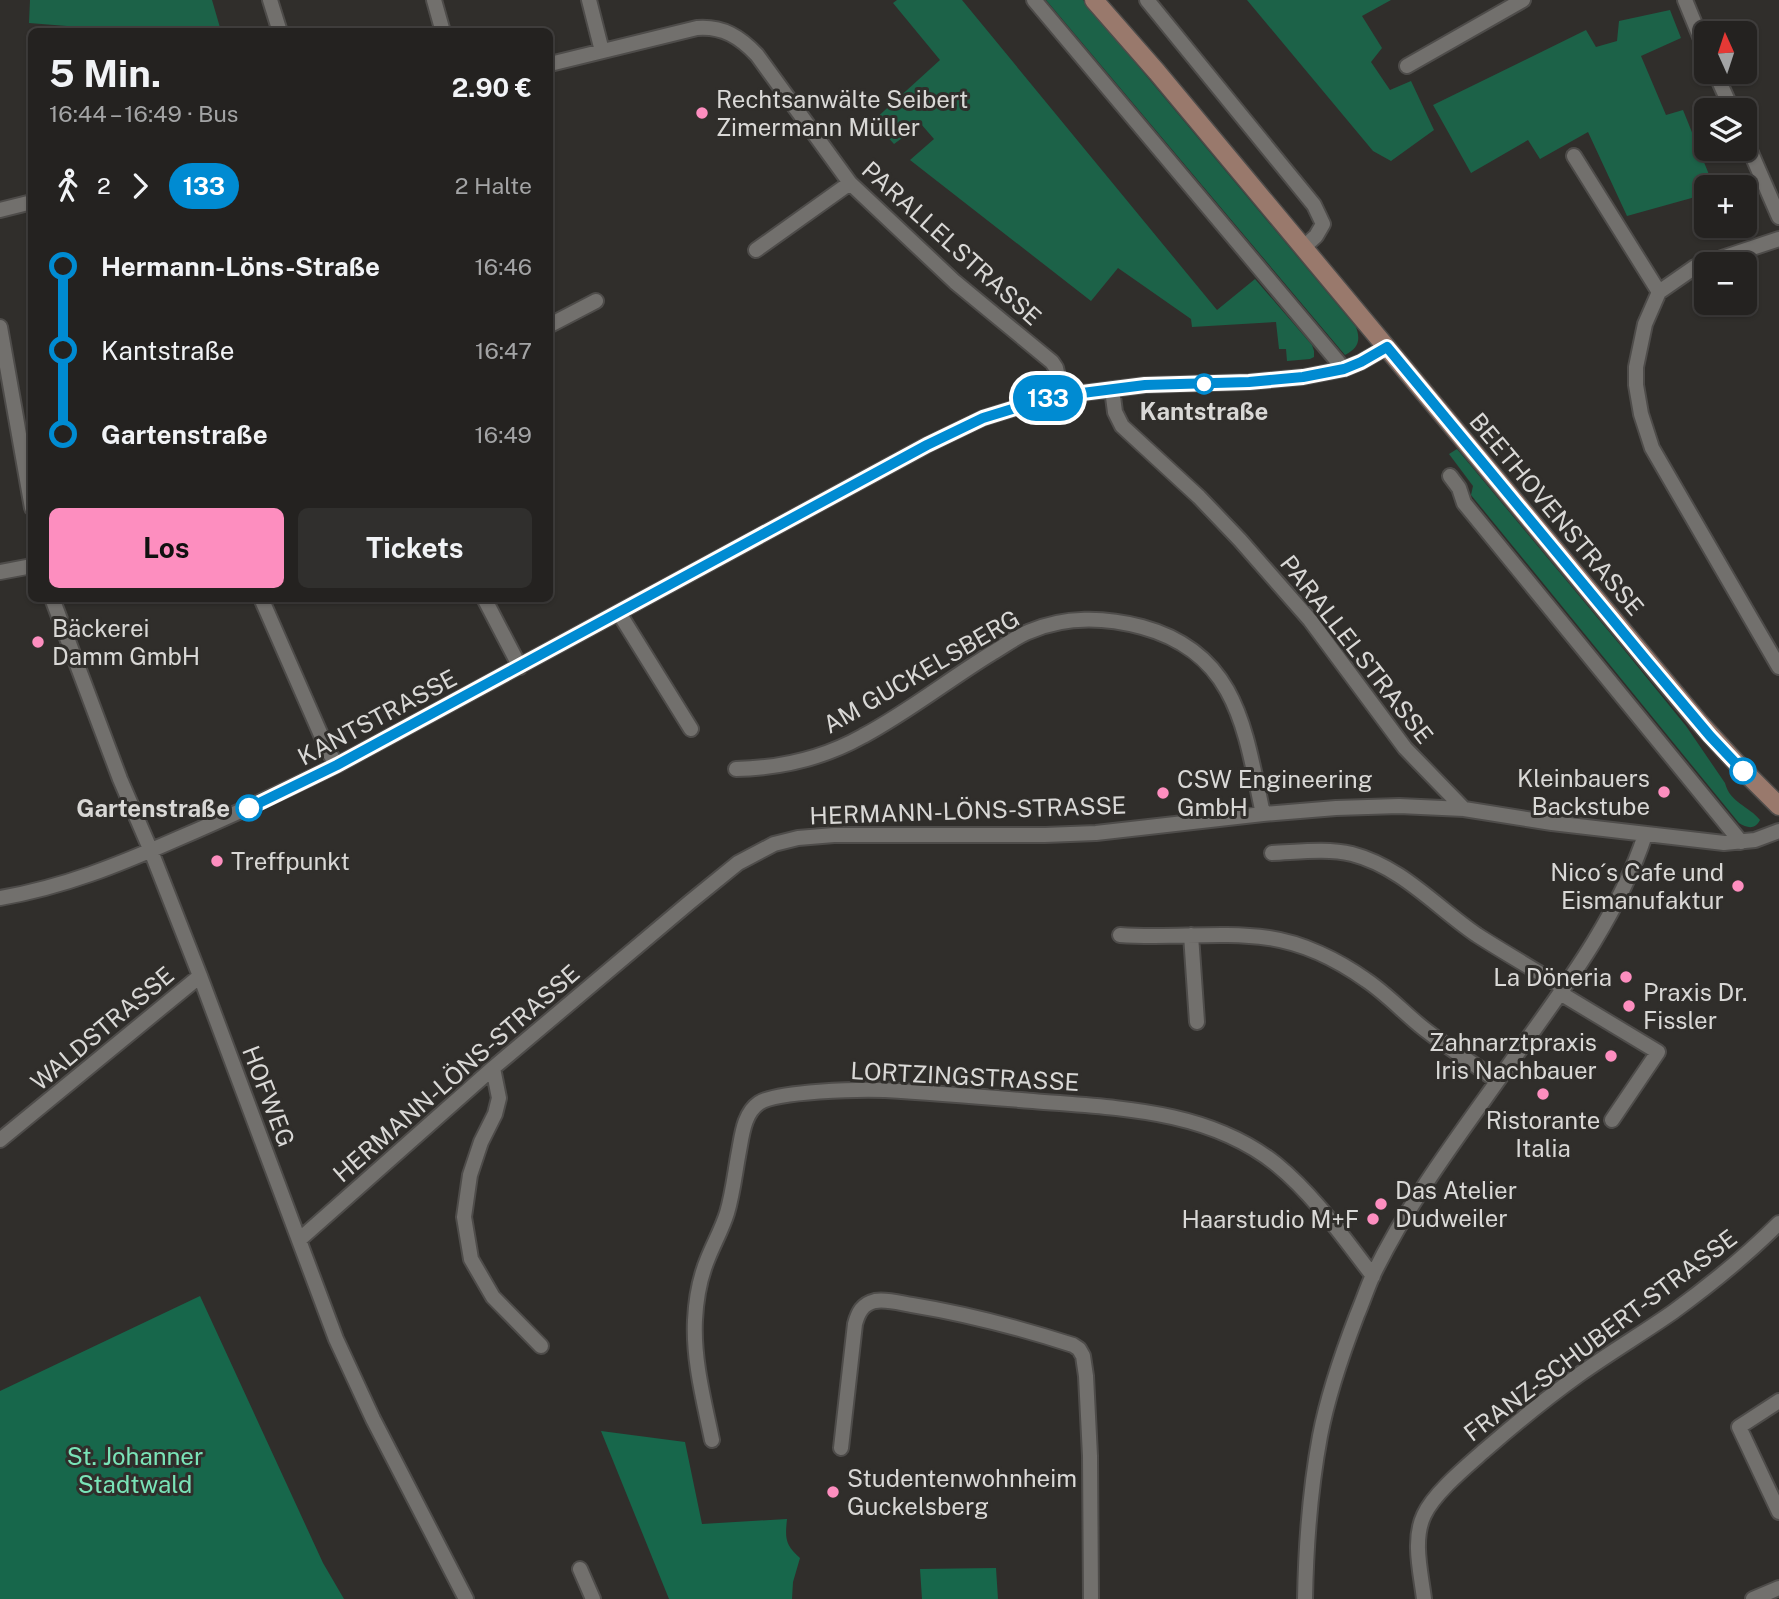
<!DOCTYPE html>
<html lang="de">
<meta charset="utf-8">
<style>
:root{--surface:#242220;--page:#302f2d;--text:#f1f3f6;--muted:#a3a4a5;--line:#413f3e;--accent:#fd8ebf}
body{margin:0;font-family:"Public Sans",sans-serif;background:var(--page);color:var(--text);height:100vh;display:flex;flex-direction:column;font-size:26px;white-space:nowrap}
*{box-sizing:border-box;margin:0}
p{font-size:23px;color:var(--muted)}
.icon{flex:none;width:38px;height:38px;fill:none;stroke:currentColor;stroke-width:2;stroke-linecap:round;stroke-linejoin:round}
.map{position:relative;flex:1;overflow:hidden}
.details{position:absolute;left:28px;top:28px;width:525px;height:574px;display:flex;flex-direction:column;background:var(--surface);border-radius:10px;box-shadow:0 2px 5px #0004,0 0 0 2px var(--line)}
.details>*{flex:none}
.badge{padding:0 14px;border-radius:23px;font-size:24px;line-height:46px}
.needle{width:46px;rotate:357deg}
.buttons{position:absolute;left:1694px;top:21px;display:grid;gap:14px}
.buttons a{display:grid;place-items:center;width:63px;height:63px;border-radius:10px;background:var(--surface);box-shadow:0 2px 5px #0004,0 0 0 2px var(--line);font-size:35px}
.map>.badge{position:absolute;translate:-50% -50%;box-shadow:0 0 0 4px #fff}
.legs{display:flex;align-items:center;gap:10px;height:77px;padding:0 21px;font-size:23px}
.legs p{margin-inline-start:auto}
.headline{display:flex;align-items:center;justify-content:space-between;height:119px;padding:0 21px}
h1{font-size:38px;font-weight:700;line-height:52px}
.action{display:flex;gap:14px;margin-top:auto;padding:14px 21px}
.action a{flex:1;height:80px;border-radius:10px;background:var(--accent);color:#111;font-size:28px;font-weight:700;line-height:80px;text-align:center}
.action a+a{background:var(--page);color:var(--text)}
ul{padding:0 21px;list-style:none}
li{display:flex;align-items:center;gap:24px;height:84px;font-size:26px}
li i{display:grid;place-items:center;width:10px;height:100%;margin:0 9px;background:currentColor}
li i::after{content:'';width:18px;height:18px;margin:-9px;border:5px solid;border-radius:50%;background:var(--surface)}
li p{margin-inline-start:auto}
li:first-child i{background:linear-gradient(#0000 50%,currentColor 0)}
li:last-child i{background:linear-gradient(currentColor 50%,#0000 0)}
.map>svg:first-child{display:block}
.green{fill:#1c6248}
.forest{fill:#17674b}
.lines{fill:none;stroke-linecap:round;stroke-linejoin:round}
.street-casing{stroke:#4e4c4a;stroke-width:18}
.secondary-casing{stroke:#4e4c4a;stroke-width:21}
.street{stroke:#72706d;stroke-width:14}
.secondary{stroke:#99796c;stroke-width:18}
.line-1-casing{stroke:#fff;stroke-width:16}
.line-1{stroke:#008bd2;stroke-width:10}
.poi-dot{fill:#fd8ebf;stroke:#302e2b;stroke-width:2.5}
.stop-1-dot{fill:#fff;stroke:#008bd2;stroke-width:3.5}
.labels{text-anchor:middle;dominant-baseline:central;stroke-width:6;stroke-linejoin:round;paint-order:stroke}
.poi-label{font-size:24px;fill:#d9d8d6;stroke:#302e2b;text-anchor:start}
.street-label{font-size:24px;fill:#d9d8d6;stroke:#302e2b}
.stop-label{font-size:24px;font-weight:bold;fill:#d9d8d6;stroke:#302e2b}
.park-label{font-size:24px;fill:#7ae4b8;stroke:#302e2b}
</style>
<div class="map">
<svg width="1779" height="1599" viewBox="0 0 1779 1599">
<rect width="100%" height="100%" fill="#302e2b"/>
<path class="green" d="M30 0H212L221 31 93 32 92 28 29 23Z
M897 0H962L1217 310 1255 279 1312 345 1314 351V357L1310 359 1287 361 1286 349H1279L1276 322 1192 327 1191 319 1118 268 1091 301 910 160 934 139 921 124 894 144 873 121 940 60 893 3Z
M1046 0H1083L1356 327C1361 341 1358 348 1345 355Z
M1247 0H1391L1362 16 1382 48 1371 62 1390 90 1411 81 1434 130 1391 161 1373 151Z
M1670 10 1681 38 1641 56 1666 115 1683 110 1714 187H1706V194L1627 216 1588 132 1540 159 1528 140 1471 173 1433 105 1586 30 1596 47 1617 41 1619 21Z
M1457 449 1621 646 1686 726 1725 783C1730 803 1749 806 1760 820 1755 830 1747 828 1739 823L1471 495 1473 486 1449 454Z"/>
<path class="forest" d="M200 1296 323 1563 344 1599H0V1391Z
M601 1431 685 1442 702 1524 787 1519C785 1538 785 1545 800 1558L793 1582 792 1599H669Z
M996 1568 998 1599H922L920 1569Z"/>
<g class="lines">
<defs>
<path id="street" d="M270 0 280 32
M434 0 443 32
M589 0 602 51
M1034 0 1344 369
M1147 0 1314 205 1323 224 1316 236 1303 248
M1685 0 1706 51
M550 64 697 28C723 26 740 37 757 55L850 183 955 282 1052 362 1056 368 1062 395
M1407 66 1523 0
M1715 72 1732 110
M1745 139 1779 217
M1574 156 1659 292
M0 210 32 202
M1779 239 1695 267 1659 292 1645 324 1636 367V385L1641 414 1652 448 1779 667
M756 250 850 183
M550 325 596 301
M0 327 32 508
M1112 389 1115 412 1122 426 1199 497 1240 540 1310 620 1405 748 1464 809
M1450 476 1459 488 1464 503 1741 842
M0 572 32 566
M52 598 120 779 151 851 200 976 336 1339 373 1419 466 1599
M261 598 328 751 337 765
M484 598 520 667
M619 613 691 729
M736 769C780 768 824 758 863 736 908 712 948 680 992 653 1004 646 1016 637 1028 632 1064 616 1105 617 1142 627 1238 653 1245 731 1263 814
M1272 853C1298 852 1327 848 1352 854 1402 867 1436 907 1477 935 1505 953 1535 970 1564 988
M0 898C64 887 118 865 177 839 231 816 284 791 337 765L927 445 983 418 1051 397 1145 385 1249 382 1303 377 1344 369 1361 362 1387 347
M1120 935C1170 939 1219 931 1269 938 1303 943 1338 960 1366 980 1387 994 1404 1013 1423 1028 1447 1047 1473 1063 1497 1081
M1191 935 1197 1022
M1560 993 1658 1052 1612 1120
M493 1068 499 1098 495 1114 481 1142 470 1175 464 1217 471 1259 493 1297 541 1346
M0 1140 200 976
M299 1240 493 1068 690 902 738 863 774 844 798 838 834 835H1045L1096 833 1263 814 1336 808 1399 806 1464 809 1552 823 1724 843 1755 840 1779 831
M1779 1401 1739 1427 1779 1512
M712 1440C704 1401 693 1360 695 1320 696 1299 700 1277 708 1258 714 1243 722 1229 727 1213 733 1193 735 1172 739 1151 742 1135 744 1113 759 1103 777 1091 860 1089 885 1090 934 1093 984 1097 1033 1101 1116 1108 1207 1109 1276 1164 1314 1195 1343 1237 1373 1276
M841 1448 855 1324C858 1313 862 1304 875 1301 887 1299 900 1303 912 1305 967 1314 1020 1328 1073 1345L1079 1349 1083 1356 1086 1376 1090 1456 1091 1599
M580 1569 593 1599
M1305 1599C1306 1544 1310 1490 1320 1436 1328 1394 1342 1354 1357 1315 1363 1301 1367 1288 1373 1275 1407 1205 1454 1142 1499 1079 1553 1002 1615 926 1645 835
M1424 1599C1421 1573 1412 1540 1424 1515 1434 1493 1467 1466 1485 1450 1516 1423 1548 1397 1580 1374 1611 1352 1643 1333 1673 1312 1710 1285 1746 1256 1779 1223
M1753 1599 1779 1588"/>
<path id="secondary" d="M1094 0 1157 72 1698 721 1743 770 1779 806"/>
</defs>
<use href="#street" class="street-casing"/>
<use href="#secondary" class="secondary-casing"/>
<use href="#street" class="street"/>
<use href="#secondary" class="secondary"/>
</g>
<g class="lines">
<defs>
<path id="line-1" d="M249 808 337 765 927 445 983 418 1051 397 1145 385 1249 382 1303 377 1344 369 1361 362 1387 347 1646 660 1710 736 1743 771"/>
</defs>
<use href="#line-1" class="line-1-casing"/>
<use href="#line-1" class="line-1"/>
</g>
<g class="poi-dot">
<circle cx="702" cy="113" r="7"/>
<circle cx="38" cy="642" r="7"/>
<circle cx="1664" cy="792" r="7"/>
<circle cx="1163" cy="793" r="7"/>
<circle cx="217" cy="861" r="7"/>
<circle cx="1738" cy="886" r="7"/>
<circle cx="1626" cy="977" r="7"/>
<circle cx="1629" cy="1006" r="7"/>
<circle cx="1611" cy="1056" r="7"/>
<circle cx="1543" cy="1094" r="7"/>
<circle cx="1381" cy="1204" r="7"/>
<circle cx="1373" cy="1219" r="7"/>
<circle cx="833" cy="1492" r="7"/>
</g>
<g class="stop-1-dot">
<circle cx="1204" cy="384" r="9"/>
<circle cx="1743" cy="771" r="12"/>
<circle cx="249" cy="808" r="12"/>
</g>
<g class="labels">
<g class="poi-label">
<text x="716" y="99">Rechtsanwälte Seibert<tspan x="716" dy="28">Zimermann Müller</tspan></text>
<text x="52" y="628">Bäckerei<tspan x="52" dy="28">Damm GmbH</tspan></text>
<text x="1650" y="778" text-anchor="end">Kleinbauers<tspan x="1650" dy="28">Backstube</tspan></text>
<text x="1177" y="779">CSW Engineering<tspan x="1177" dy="28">GmbH</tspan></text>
<text x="231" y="861">Treffpunkt</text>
<text x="1724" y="872" text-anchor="end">Nico´s Cafe und<tspan x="1724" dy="28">Eismanufaktur</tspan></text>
<text x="1612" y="977" text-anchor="end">La Döneria</text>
<text x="1643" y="992">Praxis Dr.<tspan x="1643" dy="28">Fissler</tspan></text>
<text x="1597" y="1042" text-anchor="end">Zahnarztpraxis<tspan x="1597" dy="28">Iris Nachbauer</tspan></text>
<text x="1543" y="1120" text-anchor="middle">Ristorante<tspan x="1543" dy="28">Italia</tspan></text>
<text x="1395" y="1190">Das Atelier<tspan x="1395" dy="28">Dudweiler</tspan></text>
<text x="1359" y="1219" text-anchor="end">Haarstudio M+F</text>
<text x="847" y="1478">Studentenwohnheim<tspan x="847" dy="28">Guckelsberg</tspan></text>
</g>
<g class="street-label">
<text transform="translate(952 243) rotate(42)">PARALLELSTRASSE</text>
<text transform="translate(1557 514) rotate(50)">BEETHOVENSTRASSE</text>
<text transform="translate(1357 649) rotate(52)">PARALLELSTRASSE</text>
<text transform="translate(921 671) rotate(-30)">AM GUCKELSBERG</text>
<text transform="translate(377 717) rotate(-28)">KANTSTRASSE</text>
<text transform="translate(968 810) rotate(-2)">HERMANN-LÖNS-STRASSE</text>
<text transform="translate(102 1028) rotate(-40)">WALDSTRASSE</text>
<text transform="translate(456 1073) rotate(-41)">HERMANN-LÖNS-STRASSE</text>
<text transform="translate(965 1076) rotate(3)">LORTZINGSTRASSE</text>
<text transform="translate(269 1096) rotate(69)">HOFWEG</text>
<text transform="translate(1600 1335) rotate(-37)">FRANZ-SCHUBERT-STRASSE</text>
</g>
<g class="stop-label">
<text x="1204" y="411">Kantstraße</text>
<text x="230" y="808" text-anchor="end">Gartenstraße</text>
</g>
<g class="park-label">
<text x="135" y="1456">St. Johanner<tspan x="135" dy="28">Stadtwald</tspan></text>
</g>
</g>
</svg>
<div class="buttons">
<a><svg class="needle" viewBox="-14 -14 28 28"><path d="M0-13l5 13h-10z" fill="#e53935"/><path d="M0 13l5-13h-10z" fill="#a3a4a5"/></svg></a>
<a><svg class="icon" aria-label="layers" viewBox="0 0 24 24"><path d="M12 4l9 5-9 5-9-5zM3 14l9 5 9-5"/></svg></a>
<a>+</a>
<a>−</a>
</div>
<b class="badge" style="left:1048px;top:398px;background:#008bd2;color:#fff">133</b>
<section class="details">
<div class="headline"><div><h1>5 Min.</h1><p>16:44 – 16:49 · Bus</p></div><b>2.90 €</b></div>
<div class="legs"><svg class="icon" aria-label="walk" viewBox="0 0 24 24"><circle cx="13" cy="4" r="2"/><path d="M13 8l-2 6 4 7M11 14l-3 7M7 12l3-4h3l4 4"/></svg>2<svg class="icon" aria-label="forward" viewBox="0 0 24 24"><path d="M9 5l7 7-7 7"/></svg><b class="badge" style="background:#008bd2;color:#fff">133</b><p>2 Halte</p></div>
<ul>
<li><i style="color:#008bd2"></i><b>Hermann-Löns-Straße</b><p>16:46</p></li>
<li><i style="color:#008bd2"></i><span>Kantstraße</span><p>16:47</p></li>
<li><i style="color:#008bd2"></i><b>Gartenstraße</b><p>16:49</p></li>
</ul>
<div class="action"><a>Los</a><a>Tickets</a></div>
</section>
</div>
